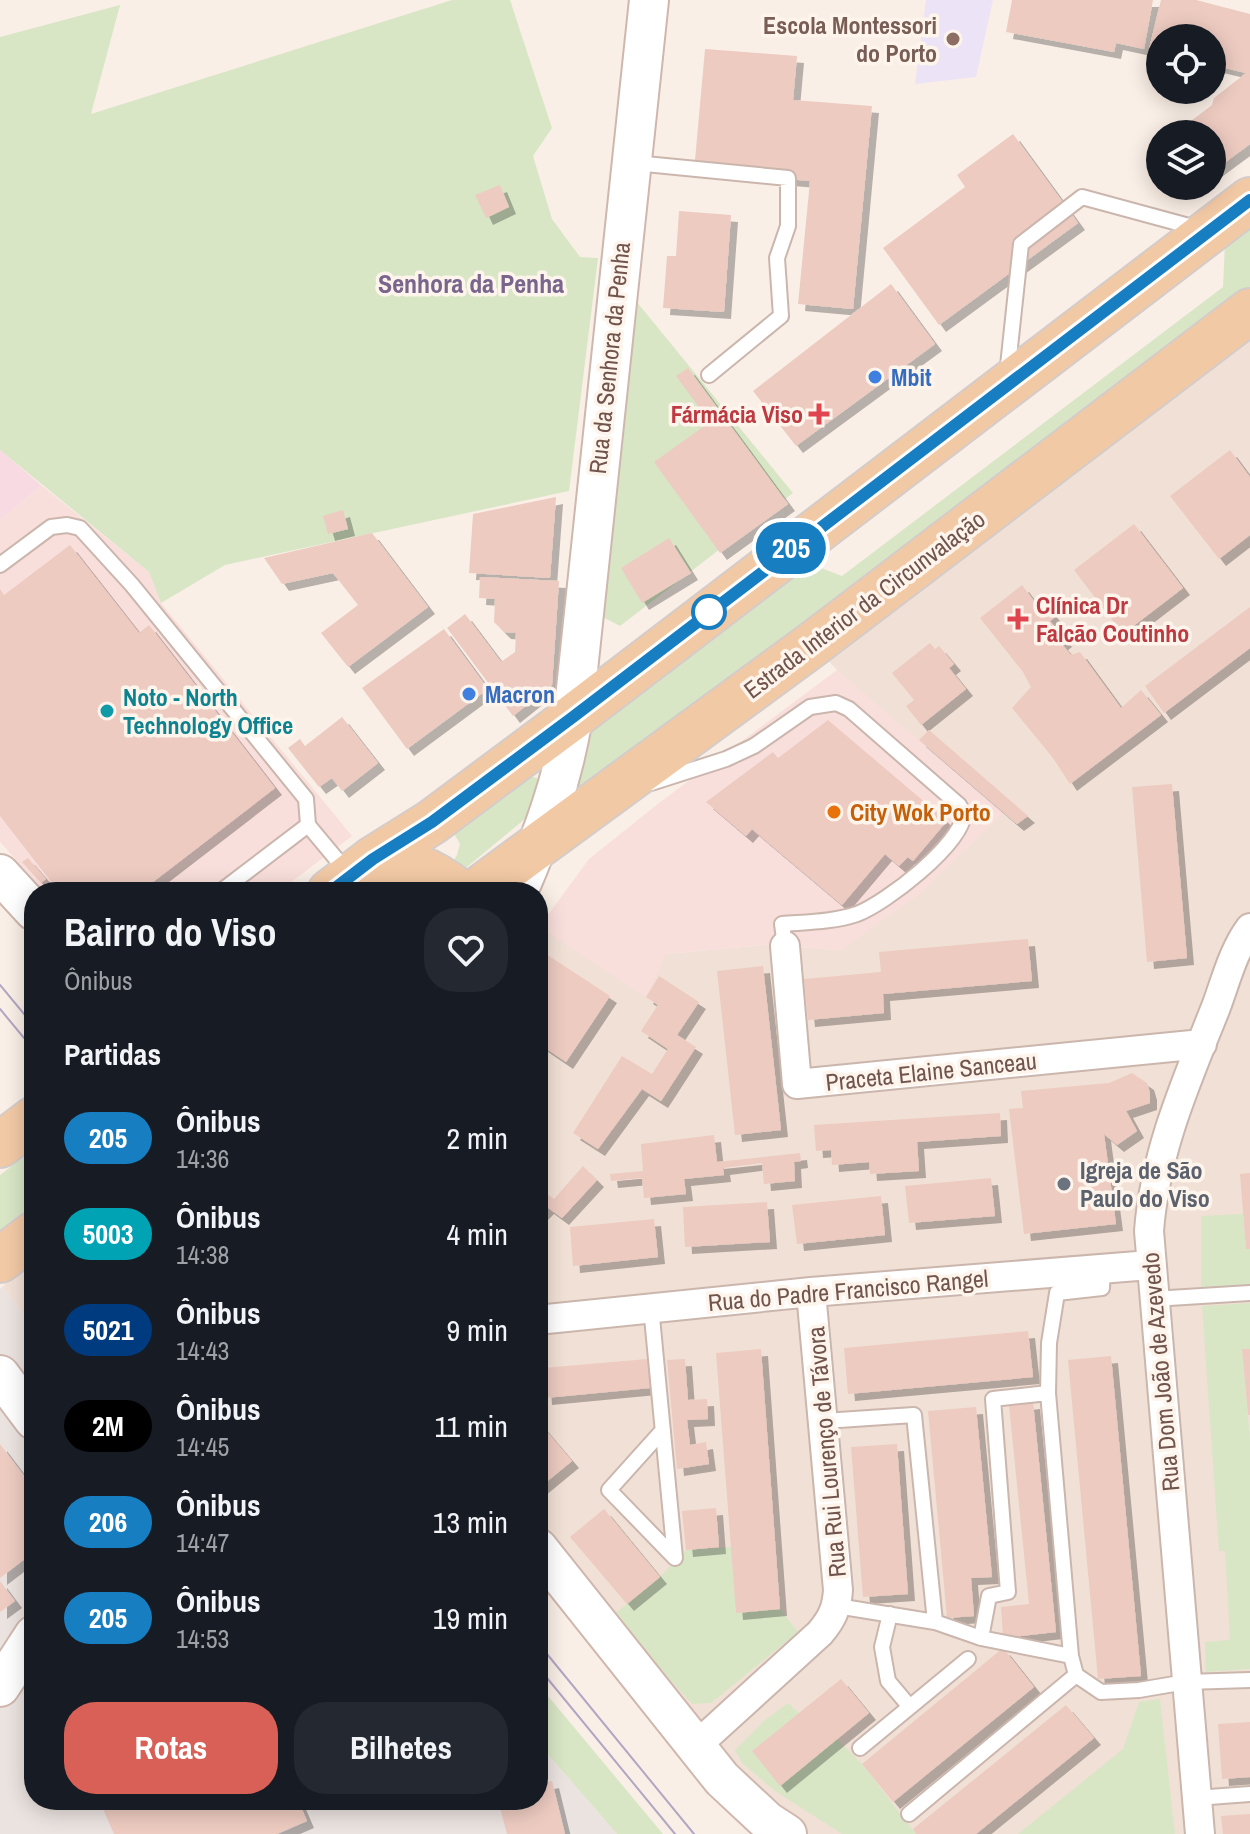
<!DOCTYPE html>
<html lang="pt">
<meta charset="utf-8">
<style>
:root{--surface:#171b24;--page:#242831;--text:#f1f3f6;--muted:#9ea1a6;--accent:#d86057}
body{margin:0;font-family:"Archivo Narrow",sans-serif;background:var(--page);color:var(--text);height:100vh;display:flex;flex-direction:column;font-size:30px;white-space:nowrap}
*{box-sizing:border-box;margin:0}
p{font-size:26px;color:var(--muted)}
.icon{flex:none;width:44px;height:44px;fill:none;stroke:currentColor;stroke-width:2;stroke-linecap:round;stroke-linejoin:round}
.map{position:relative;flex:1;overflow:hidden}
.sheet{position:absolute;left:24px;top:882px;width:524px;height:928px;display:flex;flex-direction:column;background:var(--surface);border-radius:32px;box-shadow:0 4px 20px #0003}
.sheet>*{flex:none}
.badge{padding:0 16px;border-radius:26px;font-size:28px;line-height:52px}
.buttons{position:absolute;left:1146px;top:24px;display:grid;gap:16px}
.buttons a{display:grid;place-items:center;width:80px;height:80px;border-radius:50%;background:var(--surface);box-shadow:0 4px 20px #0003;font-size:40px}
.map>.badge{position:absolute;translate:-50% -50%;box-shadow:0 0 0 4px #fff}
h2{padding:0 40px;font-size:30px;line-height:72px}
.round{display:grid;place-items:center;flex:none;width:84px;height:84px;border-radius:32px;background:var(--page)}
.headline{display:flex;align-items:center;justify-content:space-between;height:136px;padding:0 40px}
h1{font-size:38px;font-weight:700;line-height:60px}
.action{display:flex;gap:16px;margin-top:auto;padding:16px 40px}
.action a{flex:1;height:92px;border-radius:32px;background:var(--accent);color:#fff;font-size:32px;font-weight:700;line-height:92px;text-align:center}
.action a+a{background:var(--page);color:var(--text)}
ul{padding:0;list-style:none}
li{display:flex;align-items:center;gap:24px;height:96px;padding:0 40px}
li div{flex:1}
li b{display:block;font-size:30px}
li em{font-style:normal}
li .badge{min-width:88px;font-weight:700;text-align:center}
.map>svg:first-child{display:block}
.residential{fill:#f1e0d5}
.commercial{fill:#f9dfdb}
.industrial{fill:#ebe3e0}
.education{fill:#ece3f6}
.medical{fill:#f7dae2}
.green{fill:#d8e6c6}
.building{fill:#edcbc1;filter:url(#shadow)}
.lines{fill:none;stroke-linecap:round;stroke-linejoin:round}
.lane-casing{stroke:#cbb6ae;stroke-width:18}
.street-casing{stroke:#cbb6ae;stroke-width:32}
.secondary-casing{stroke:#cfb7ae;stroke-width:42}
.primary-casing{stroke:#d4ccca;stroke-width:48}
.lane{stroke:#fff;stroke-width:14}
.street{stroke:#fff;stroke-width:28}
.secondary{stroke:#fff;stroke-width:38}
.primary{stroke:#f2c9a5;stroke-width:44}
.tram{stroke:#b1a6c3;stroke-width:2}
.line-casing{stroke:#fff;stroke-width:18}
.line{stroke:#187ec2;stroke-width:12}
.education-dot{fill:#8d6e63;stroke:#fdf4ec;stroke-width:3}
.shop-dot{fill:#3f7fe0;stroke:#fdf4ec;stroke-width:3}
.health-dot{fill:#e0444e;stroke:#fdf4ec;stroke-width:3}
.stop-dot{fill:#fff;stroke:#187ec2;stroke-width:4}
.culture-dot{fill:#0f9aa8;stroke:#fdf4ec;stroke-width:3}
.food-dot{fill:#e8710a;stroke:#fdf4ec;stroke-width:3}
.worship-dot{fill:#6b7280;stroke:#fdf4ec;stroke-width:3}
.labels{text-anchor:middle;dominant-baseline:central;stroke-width:7;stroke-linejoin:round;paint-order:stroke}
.education-label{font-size:24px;font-weight:bold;fill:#785e54;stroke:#fdf4ec;text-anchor:end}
.street-label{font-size:24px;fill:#71554d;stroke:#fdf4ec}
.shop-label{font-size:24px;font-weight:bold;fill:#366cbe;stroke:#fdf4ec;text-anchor:start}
.health-label{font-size:24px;font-weight:bold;fill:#be3a42;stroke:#fdf4ec;text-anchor:end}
.culture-label{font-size:24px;font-weight:bold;fill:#0d838f;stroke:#fdf4ec;text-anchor:start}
.food-label{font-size:24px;font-weight:bold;fill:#c56008;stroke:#fdf4ec;text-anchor:start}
.worship-label{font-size:24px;font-weight:bold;fill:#5b616d;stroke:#fdf4ec;text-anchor:start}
.neighbourhood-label{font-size:26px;font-weight:bold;fill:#7a668d;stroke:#fdf4ec}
</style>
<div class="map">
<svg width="1250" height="1834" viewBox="0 0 1250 1834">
<defs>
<filter id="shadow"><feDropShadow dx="7" dy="7" stdDeviation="0" flood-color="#0004"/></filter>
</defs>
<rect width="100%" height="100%" fill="#faefe6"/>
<path class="residential" d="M1250 311V1834H787L538 1548V928L666 954 765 945 841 950 837 670 813 644Z
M34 1262V1330L3 1286Z"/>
<path class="commercial" d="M41 485 149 572 161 603 352 836 278 892H45L0 842V520Z
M837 670 1003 813 922 892 841 950 765 945 666 954 646 997 539 927 589 859 659 803Z"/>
<path class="industrial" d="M3 1286 34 1330V1800H538V1743L617 1834H0V1289Z"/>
<path class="education" d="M926 0H993L976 77 915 84Z"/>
<path class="medical" d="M0 450 41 485 0 520Z"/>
<path class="green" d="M452 0H510L552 128 533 156 552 219 580 257 598 258 569 491 225 565 161 603 149 572 0 450V37L120 5 91 114Z
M1250 223V290L585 792 576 787 584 733 808 563 842 576 1223 287 1225 243Z
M636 301 793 493 620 626 597 614Z
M529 776 537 778 541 785 532 813 461 872 450 868 457 855 460 844 452 830Z
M34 1149V1212L0 1238V1175Z
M1243 1214 1246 1249H1250V1286L1201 1287V1216Z
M1250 1303V1349L1242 1350 1250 1440V1669L1206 1672 1205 1642 1230 1640 1225 1551H1219L1202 1306Z
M731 1547 736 1612 780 1609 798 1632 711 1703 692 1704 612 1616 660 1577 686 1550Z
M538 1684 663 1834H617L538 1743Z
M1160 1699 1175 1834H1018L1123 1749 1139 1702Z
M788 1703 799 1713 781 1785 837 1739 862 1764 916 1834H842L775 1791 742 1763 735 1750 764 1721Z"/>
<path class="building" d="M1012 0H1153L1144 49 1116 43 1114 52 1006 32Z
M1161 0H1196L1250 14V144L1212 172V134H1174L1212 105 1214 98 1246 73 1212 65V38H1160V51L1149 49Z
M705 49 797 56 793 100 872 106 853 309 798 304 810 181 694 171Z
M1013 134 1078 223 939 325 883 248 965 187 957 175Z
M500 185 509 207 486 218 475 195Z
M679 211 731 215 724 312 663 308 667 256H676Z
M891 284 935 344 796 446 753 391Z
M688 368 788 504 720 553 654 462 710 422 676 376Z
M1230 450 1250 477V535L1219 559 1170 496Z
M556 497 550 578 469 573 473 514Z
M343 510 348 529 328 534 323 516Z
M1134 524 1183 588 1123 634 1074 570Z
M372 533 428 607 348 667 321 633 358 605 333 573 282 584 264 558Z
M669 538 691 573 642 603 621 568Z
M70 545 139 633 149 625 275 788 140 892H59L0 816V589L4 595Z
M480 577 559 581 552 685 513 716 447 628 465 614 501 662 515 652 516 633 504 632 494 622 495 599 479 598Z
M1022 585 1034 601 1040 597 1055 617 1050 621 1065 640 1061 643 1071 655 1080 652 1121 708 1141 690 1161 715 1070 784 1053 758 1012 708 1031 687 1023 672 980 618Z
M1250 607V648L1164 713 1145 686Z
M444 629 488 689 407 749 362 688Z
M930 643 935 649 939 646 954 664 949 668 966 689 921 725 906 706 914 700 892 673Z
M342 717 378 763 342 791 332 778 319 787 288 748 300 739 305 746Z
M828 720 947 821 913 861 908 857 899 866 885 854 842 905 752 829 746 836 706 802 773 752 778 758Z
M929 730 1028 816 1017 824 919 740Z
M1172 784 1187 958 1147 962 1132 787Z
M28 858 46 879 41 883 22 862Z
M1028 939 1032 981 883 994 884 1013 808 1020 804 979 881 972 879 952Z
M546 954 610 996 566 1062 538 1043V965Z
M763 966 781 1130 735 1135 717 971Z
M659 976 699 1002 677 1035 696 1047 661 1101 642 1089 598 1149 573 1133 622 1056 652 1074 668 1049 641 1031 658 1005 646 997Z
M1132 1073 1147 1083 1150 1093V1103L1126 1111 1137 1131 1117 1145 1104 1134 1116 1224 1024 1234 1009 1109 1023 1108 1021 1091 1109 1083Z
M1000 1113 1001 1136 917 1142 919 1171 870 1174 869 1162 832 1165 831 1150 816 1151 814 1125Z
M714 1135 717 1162 800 1153 801 1161 794 1162 795 1181 764 1184 762 1163 723 1168 724 1175 684 1179 686 1194 644 1198 642 1178 611 1181 610 1174 643 1171 641 1144Z
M583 1166 597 1180 562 1218 547 1207 538 1216V1187L554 1199Z
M1250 1173V1249H1246L1240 1174Z
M991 1178 995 1216 909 1223 905 1186Z
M881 1196 885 1235 797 1244 792 1205Z
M767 1202 770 1242 685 1247 683 1207Z
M654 1219 658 1257 573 1266 570 1227Z
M1028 1331 1033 1377 848 1394 844 1348Z
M761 1349 780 1609 736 1613 716 1353Z
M1242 1349H1250V1415H1248Z
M1111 1356 1141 1676 1098 1679 1068 1360Z
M648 1359 650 1388 545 1398 543 1368Z
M685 1359 688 1400 707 1399 708 1419 687 1420 690 1445 706 1442 709 1464 677 1469 667 1360Z
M1033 1402 1056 1632 1003 1638 1001 1607 1029 1604 1009 1405Z
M976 1407 992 1577 971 1578 974 1616 947 1618 928 1411Z
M538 1421 572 1461 538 1489Z
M0 1444 34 1489V1552L0 1578Z
M897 1444 908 1594 863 1597 851 1447Z
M716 1508 719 1547 686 1550 682 1511Z
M604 1509 660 1577 627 1604 570 1537Z
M0 1581 15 1601 0 1612Z
M1003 1648 1034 1687 893 1802 862 1764Z
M841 1679 869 1713 780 1786 752 1751Z
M1066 1705 1094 1738 976 1834H916L913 1829Z
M1250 1722V1777L1222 1779 1218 1724Z
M552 1781 565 1834H507L498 1800H538V1784Z
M99 1800H298L307 1821 277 1834H114Z
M1250 1814V1834H1223L1221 1816Z"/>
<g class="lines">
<defs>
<path id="lane" d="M635 163 788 178V226L777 258 781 316 709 375
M1007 375 1021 244 1082 197 1200 229
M0 565 51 527 67 525 80 528 132 585 306 799 308 825 348 873
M651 783 726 759 754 746 810 707 836 703 849 709 959 805 964 814C961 845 886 903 857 914 833 922 807 922 782 924L785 946
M220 892 308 825
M1153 1299 1250 1293
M651 1307 675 1558 609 1490 663 1430
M824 1421 914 1415 935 1622
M837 1606 935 1622 981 1638 1071 1656 1076 1675 1101 1692 1139 1690 1186 1682 1250 1680
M890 1614 882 1647 888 1681 910 1707
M981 1638 989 1596 1008 1592 993 1399 1048 1393
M1071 1656 1048 1393 1049 1343 1057 1293 1102 1288 1103 1268
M860 1748 968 1659
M1196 1798 1250 1794
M909 1814 1076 1675"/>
<path id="street" d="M785 946 797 1084 1202 1044
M547 1319 811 1292 1150 1265
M697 1745 820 1633C832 1619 837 1608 838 1590L811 1292
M1200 1834 1149 1231C1155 1151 1187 1080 1216 1007 1226 980 1233 951 1250 928"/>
<path id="secondary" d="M0 874 34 911
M518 892C543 834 563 779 573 717L649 0
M0 1375 34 1420
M538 1548 722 1779 767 1821 787 1834
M0 1687 34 1635"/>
<path id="primary" d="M373 859C411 863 429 868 459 892
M330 892 373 859 432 822 573 717 1250 200
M475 892 813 644 1250 311
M0 1145 34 1119
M0 1260 34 1234"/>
</defs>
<use href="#lane" class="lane-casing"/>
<use href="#street" class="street-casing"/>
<use href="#secondary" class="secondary-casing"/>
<use href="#primary" class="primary-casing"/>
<use href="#lane" class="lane"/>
<use href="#street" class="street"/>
<use href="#secondary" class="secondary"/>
<use href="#primary" class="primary"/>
<path class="tram" d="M0 985 34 1026
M0 1009 34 1050
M538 1643 694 1834
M538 1667 675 1834"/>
</g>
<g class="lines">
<defs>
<path id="line" d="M330 892 373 859 432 822 573 717 1250 200"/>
</defs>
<use href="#line" class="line-casing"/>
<use href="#line" class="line"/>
</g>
<circle class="education-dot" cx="953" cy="39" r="8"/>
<g class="shop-dot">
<circle cx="875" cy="377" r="8"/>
<circle cx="469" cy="694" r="8"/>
</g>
<g class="health-dot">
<path d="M815 402h8v8h8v8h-8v8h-8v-8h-8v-8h8z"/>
<path d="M1014 607h8v8h8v8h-8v8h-8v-8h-8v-8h8z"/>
</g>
<circle class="stop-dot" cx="709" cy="612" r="16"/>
<circle class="culture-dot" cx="107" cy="711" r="8"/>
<circle class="food-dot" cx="834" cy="812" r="8"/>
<circle class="worship-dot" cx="1064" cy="1184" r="8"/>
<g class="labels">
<g class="education-label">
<text x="937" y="25">Escola Montessori<tspan x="937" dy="28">do Porto</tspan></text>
</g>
<g class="street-label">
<text transform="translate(609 358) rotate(-84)">Rua da Senhora da Penha</text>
<text transform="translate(864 604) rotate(-37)">Estrada Interior da Circunvalação</text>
<text transform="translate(931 1071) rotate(-6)">Praceta Elaine Sanceau</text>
<text transform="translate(848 1290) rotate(-5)">Rua do Padre Francisco Rangel</text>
<text transform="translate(1160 1372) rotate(-95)">Rua Dom João de Azevedo</text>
<text transform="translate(826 1452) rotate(-95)">Rua Rui Lourenço de Távora</text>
</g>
<g class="shop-label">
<text x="891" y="377">Mbit</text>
<text x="485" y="694">Macron</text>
</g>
<g class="health-label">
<text x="803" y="414">Fármácia Viso</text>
<text x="1036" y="605" text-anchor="start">Clínica Dr<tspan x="1036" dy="28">Falcão Coutinho</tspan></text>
</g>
<g class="culture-label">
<text x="123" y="697">Noto - North<tspan x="123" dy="28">Technology Office</tspan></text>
</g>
<g class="food-label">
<text x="850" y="812">City Wok Porto</text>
</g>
<g class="worship-label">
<text x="1080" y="1170">Igreja de São<tspan x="1080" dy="28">Paulo do Viso</tspan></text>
</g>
<g class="neighbourhood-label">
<text x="471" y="283">Senhora da Penha</text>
</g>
</g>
</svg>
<div class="buttons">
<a><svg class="icon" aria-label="locate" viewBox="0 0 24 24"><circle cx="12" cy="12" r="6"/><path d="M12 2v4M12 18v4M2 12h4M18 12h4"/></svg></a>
<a><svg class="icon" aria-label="layers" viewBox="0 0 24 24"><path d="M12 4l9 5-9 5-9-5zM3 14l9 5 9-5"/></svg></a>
</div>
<b class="badge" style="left:791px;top:548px;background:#187ec2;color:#fff">205</b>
<section class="sheet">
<div class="headline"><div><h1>Bairro do Viso</h1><p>Ônibus</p></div><a class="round"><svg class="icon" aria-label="heart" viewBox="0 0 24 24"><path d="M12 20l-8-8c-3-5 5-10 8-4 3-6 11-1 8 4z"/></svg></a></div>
<h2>Partidas</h2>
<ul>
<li><span class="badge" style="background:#187ec2;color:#fff">205</span><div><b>Ônibus</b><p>14:36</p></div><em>2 min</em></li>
<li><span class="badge" style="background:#00a3b4;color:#fff">5003</span><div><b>Ônibus</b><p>14:38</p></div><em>4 min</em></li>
<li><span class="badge" style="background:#003b80;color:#fff">5021</span><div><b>Ônibus</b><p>14:43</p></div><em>9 min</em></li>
<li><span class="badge" style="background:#000;color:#fff">2M</span><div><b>Ônibus</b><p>14:45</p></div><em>11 min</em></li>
<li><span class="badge" style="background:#187ec2;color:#fff">206</span><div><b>Ônibus</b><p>14:47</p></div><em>13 min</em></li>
<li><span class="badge" style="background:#187ec2;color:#fff">205</span><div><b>Ônibus</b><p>14:53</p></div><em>19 min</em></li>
</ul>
<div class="action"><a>Rotas</a><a>Bilhetes</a></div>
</section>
</div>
